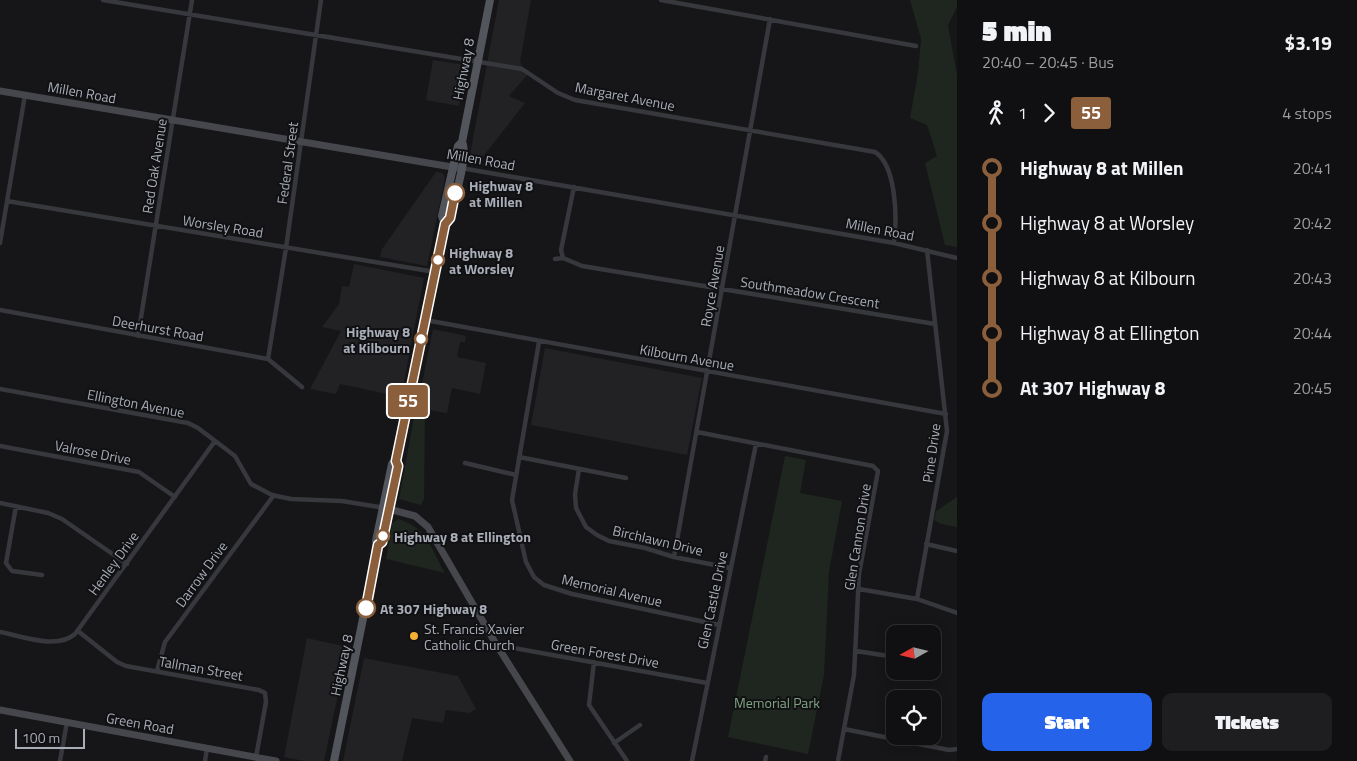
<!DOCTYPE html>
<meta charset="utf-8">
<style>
:root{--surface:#101012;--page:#1e1e20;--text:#f1f3f6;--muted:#9c9d9f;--line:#303032;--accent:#2563eb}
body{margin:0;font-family:"Titillium Web",sans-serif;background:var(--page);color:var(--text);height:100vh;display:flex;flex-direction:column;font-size:19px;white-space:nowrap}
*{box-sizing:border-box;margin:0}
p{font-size:16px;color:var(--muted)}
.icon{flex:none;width:28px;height:28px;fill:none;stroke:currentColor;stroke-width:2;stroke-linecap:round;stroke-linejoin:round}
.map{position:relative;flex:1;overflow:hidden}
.side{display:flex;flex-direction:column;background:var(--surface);width:400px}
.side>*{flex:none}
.badge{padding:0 10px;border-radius:4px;font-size:18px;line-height:32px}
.needle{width:32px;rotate:262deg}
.buttons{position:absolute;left:886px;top:625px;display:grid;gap:10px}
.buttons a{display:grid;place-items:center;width:55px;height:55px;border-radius:10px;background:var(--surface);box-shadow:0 2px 12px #0003,0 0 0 1px var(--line);font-size:25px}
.scale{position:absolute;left:15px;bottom:12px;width:70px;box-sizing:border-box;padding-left:5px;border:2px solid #a8adb8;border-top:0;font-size:14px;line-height:18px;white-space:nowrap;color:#a8adb8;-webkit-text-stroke:4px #111113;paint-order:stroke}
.map>.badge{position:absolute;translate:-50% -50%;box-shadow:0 0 0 2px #fff}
.legs{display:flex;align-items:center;gap:8px;height:55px;padding:0 25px;font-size:16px}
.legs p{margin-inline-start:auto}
.head{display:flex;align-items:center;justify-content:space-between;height:85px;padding:0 25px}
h1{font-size:28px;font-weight:800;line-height:38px}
.primary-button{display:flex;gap:10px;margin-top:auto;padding:10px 25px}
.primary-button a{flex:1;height:58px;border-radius:10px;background:var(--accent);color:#fff;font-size:20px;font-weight:800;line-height:58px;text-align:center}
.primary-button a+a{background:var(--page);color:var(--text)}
ul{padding:0 25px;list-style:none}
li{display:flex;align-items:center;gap:18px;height:55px;font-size:19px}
li i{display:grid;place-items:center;width:8px;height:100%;margin:0 6px;background:currentColor}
li i::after{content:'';width:12px;height:12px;margin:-6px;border:4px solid;border-radius:50%;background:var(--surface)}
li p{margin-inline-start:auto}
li:first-child i{background:linear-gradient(#0000 50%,currentColor 0)}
li:last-child i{background:linear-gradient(currentColor 50%,#0000 0)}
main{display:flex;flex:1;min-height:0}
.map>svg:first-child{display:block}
.built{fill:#222225}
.green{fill:#1e261f}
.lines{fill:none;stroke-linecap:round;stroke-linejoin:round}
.street{stroke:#37383d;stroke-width:4.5}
.secondary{stroke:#45474d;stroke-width:7}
.primary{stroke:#53555c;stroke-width:8}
.line-1-casing{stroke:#fff;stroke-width:11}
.line-1{stroke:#8b5e3c;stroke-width:8}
.stop-1-dot{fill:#fff;stroke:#8b5e3c;stroke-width:2.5}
.poi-dot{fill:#f2b134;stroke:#111113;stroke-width:2}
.labels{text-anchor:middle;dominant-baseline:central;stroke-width:4;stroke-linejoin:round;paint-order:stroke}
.street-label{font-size:14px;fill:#a8adb8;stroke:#111113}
.stop-label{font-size:14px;font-weight:bold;fill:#a8adb8;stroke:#111113;text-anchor:start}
.poi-label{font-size:14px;fill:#a8adb8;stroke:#111113;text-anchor:start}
.park-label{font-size:14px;fill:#7fa381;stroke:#111113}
</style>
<main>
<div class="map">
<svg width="957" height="761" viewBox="0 0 957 761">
<rect width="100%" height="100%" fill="#161618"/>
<path class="built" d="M499 0H531L520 62 527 75 509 96 525 103 478 163 469 160Z
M433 60 465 65 459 106 426 100Z
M436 172 443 173 445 178 427 266 380 257 382 249Z
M354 264 424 278 401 397 340 384 336 394 310 389 341 331 322 327 339 304 342 286 349 287Z
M433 329 466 336 465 342H460L457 357 486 363 480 394 452 388 447 413 417 408Z
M545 348 702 378 687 455 531 425Z
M307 638 348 647 324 761H304L284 757Z
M364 658 458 676 476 709 469 713 446 710 443 723 412 718 402 761H343Z"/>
<path class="green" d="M910 0H957V7L948 25 957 75V247L945 245 925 163 937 156 927 125 910 118 918 73 921 39Z
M415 412 425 414 424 499 421 505 399 499Z
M785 456 806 460 800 493 842 501 829 572 824 675 808 754 728 737Z
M957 497V527L941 524 934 520 936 511Z
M398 519C427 527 431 549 445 573L386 559 392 523Z"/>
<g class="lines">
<path class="street" d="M103 0 522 69 558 93 575 100 875 152C897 166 897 220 894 243
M661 0 916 46
M461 168 894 243 957 258
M7 201 435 272
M0 243 25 95
M563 258 582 266 935 324
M563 258 561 250 574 187
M555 259 563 258
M0 310 268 359 302 387
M425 320 946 414
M138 336 192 0
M539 342 512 500 526 562 534 577 544 585 572 594 719 625
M268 359 286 248 321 0
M0 389 188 423 198 428 235 456 251 484 272 495 291 499 342 501 385 508
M697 432 873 466 878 471 859 574 854 675 838 761
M0 446 139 472 175 497
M519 457 626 478
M465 463 516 475
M579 469 575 494 576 508 586 527 597 535 609 541 645 548 674 557 730 568
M0 503 48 513 62 519 127 564
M16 506 6 563 12 571 42 575
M926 544 957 551
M674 557 770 19
M859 589 917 599 957 613
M917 599 947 431 927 250
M78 631 117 662 126 666 259 690 265 693 266 702 256 757
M0 632C22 636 57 650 75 634L215 441
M500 649 508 647 707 683
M856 651 895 657
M594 662 589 705 627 761
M157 671 165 642 274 495
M844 729 949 750 957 749
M614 743 640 725
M60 761 67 722
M205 761 207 748
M692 761 756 444
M765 761 766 757"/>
<path class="secondary" d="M0 91 458 168
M389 509 415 516 428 527 496 644 570 761
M0 710 276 761"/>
<path class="primary" d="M445 224 442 216 458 146 462 142 490 0
M378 545 376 541 392 464 396 461 445 224 450 218C453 202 469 156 462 142
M334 761 378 545 382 542 398 466 396 461"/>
</g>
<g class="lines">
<defs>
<path id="line-1" d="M366 608 378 545 382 542 398 466 396 461 445 224 450 218 455 193"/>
</defs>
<use href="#line-1" class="line-1-casing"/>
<use href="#line-1" class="line-1"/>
</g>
<g class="stop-1-dot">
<circle cx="455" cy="193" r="9"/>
<circle cx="438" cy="260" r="6"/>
<circle cx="421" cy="339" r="6"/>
<circle cx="383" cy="536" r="6"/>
<circle cx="366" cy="608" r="9"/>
</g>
<circle class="poi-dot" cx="414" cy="636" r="5"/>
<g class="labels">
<g class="street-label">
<text transform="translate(463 69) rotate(-79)">Highway 8</text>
<text transform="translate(82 92) rotate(10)">Millen Road</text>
<text transform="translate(625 96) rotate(11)">Margaret Avenue</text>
<text transform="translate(481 159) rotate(10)">Millen Road</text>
<text transform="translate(287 163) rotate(-82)">Federal Street</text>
<text transform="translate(154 166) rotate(-81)">Red Oak Avenue</text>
<text transform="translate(223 226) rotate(9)">Worsley Road</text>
<text transform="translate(880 229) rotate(11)">Millen Road</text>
<text transform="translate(712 286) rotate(-80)">Royce Avenue</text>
<text transform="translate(810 292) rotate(9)">Southmeadow Crescent</text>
<text transform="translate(158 328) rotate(10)">Deerhurst Road</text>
<text transform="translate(687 357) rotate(10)">Kilbourn Avenue</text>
<text transform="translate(136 403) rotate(11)">Ellington Avenue</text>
<text transform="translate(93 452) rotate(11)">Valrose Drive</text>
<text transform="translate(931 453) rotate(-82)">Pine Drive</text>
<text transform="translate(857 537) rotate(-81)">Glen Cannon Drive</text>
<text transform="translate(658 540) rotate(13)">Birchlawn Drive</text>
<text transform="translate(113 563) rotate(-54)">Henley Drive</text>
<text transform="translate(201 574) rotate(-54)">Darrow Drive</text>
<text transform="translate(612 590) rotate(13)">Memorial Avenue</text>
<text transform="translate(712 600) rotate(-78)">Glen Castle Drive</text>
<text transform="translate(605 653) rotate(10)">Green Forest Drive</text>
<text transform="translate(341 665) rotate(-78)">Highway 8</text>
<text transform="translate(201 668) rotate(10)">Tallman Street</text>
<text transform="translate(140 723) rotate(10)">Green Road</text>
</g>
<g class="stop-label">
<text x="469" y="185">Highway 8<tspan x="469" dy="16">at Millen</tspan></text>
<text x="449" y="252">Highway 8<tspan x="449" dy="16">at Worsley</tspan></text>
<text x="410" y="331" text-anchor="end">Highway 8<tspan x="410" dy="16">at Kilbourn</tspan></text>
<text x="394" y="536">Highway 8 at Ellington</text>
<text x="380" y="608">At 307 Highway 8</text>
</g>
<g class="poi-label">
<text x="424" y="628">St. Francis Xavier<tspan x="424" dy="16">Catholic Church</tspan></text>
</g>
<g class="park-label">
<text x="777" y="702">Memorial Park</text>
</g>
</g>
</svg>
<div class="buttons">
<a><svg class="needle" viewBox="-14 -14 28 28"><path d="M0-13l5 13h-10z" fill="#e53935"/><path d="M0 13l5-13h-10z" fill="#9c9d9f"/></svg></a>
<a><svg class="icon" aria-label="locate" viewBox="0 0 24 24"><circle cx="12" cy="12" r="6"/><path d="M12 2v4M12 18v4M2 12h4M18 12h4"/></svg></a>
</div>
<div class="scale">100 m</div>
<b class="badge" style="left:408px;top:401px;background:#8b5e3c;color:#fff">55</b>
</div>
<section class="side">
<div class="head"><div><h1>5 min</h1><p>20:40 – 20:45 · Bus</p></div><b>$3.19</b></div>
<div class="legs"><svg class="icon" aria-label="walk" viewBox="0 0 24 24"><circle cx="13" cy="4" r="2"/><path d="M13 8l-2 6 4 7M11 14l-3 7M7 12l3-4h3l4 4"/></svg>1<svg class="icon" aria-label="forward" viewBox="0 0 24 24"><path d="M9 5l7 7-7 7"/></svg><b class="badge" style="background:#8b5e3c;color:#fff">55</b><p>4 stops</p></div>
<ul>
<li><i style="color:#8b5e3c"></i><b>Highway 8 at Millen</b><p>20:41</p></li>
<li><i style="color:#8b5e3c"></i><span>Highway 8 at Worsley</span><p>20:42</p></li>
<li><i style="color:#8b5e3c"></i><span>Highway 8 at Kilbourn</span><p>20:43</p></li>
<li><i style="color:#8b5e3c"></i><span>Highway 8 at Ellington</span><p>20:44</p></li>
<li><i style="color:#8b5e3c"></i><b>At 307 Highway 8</b><p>20:45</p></li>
</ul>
<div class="primary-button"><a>Start</a><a>Tickets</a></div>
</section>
</main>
